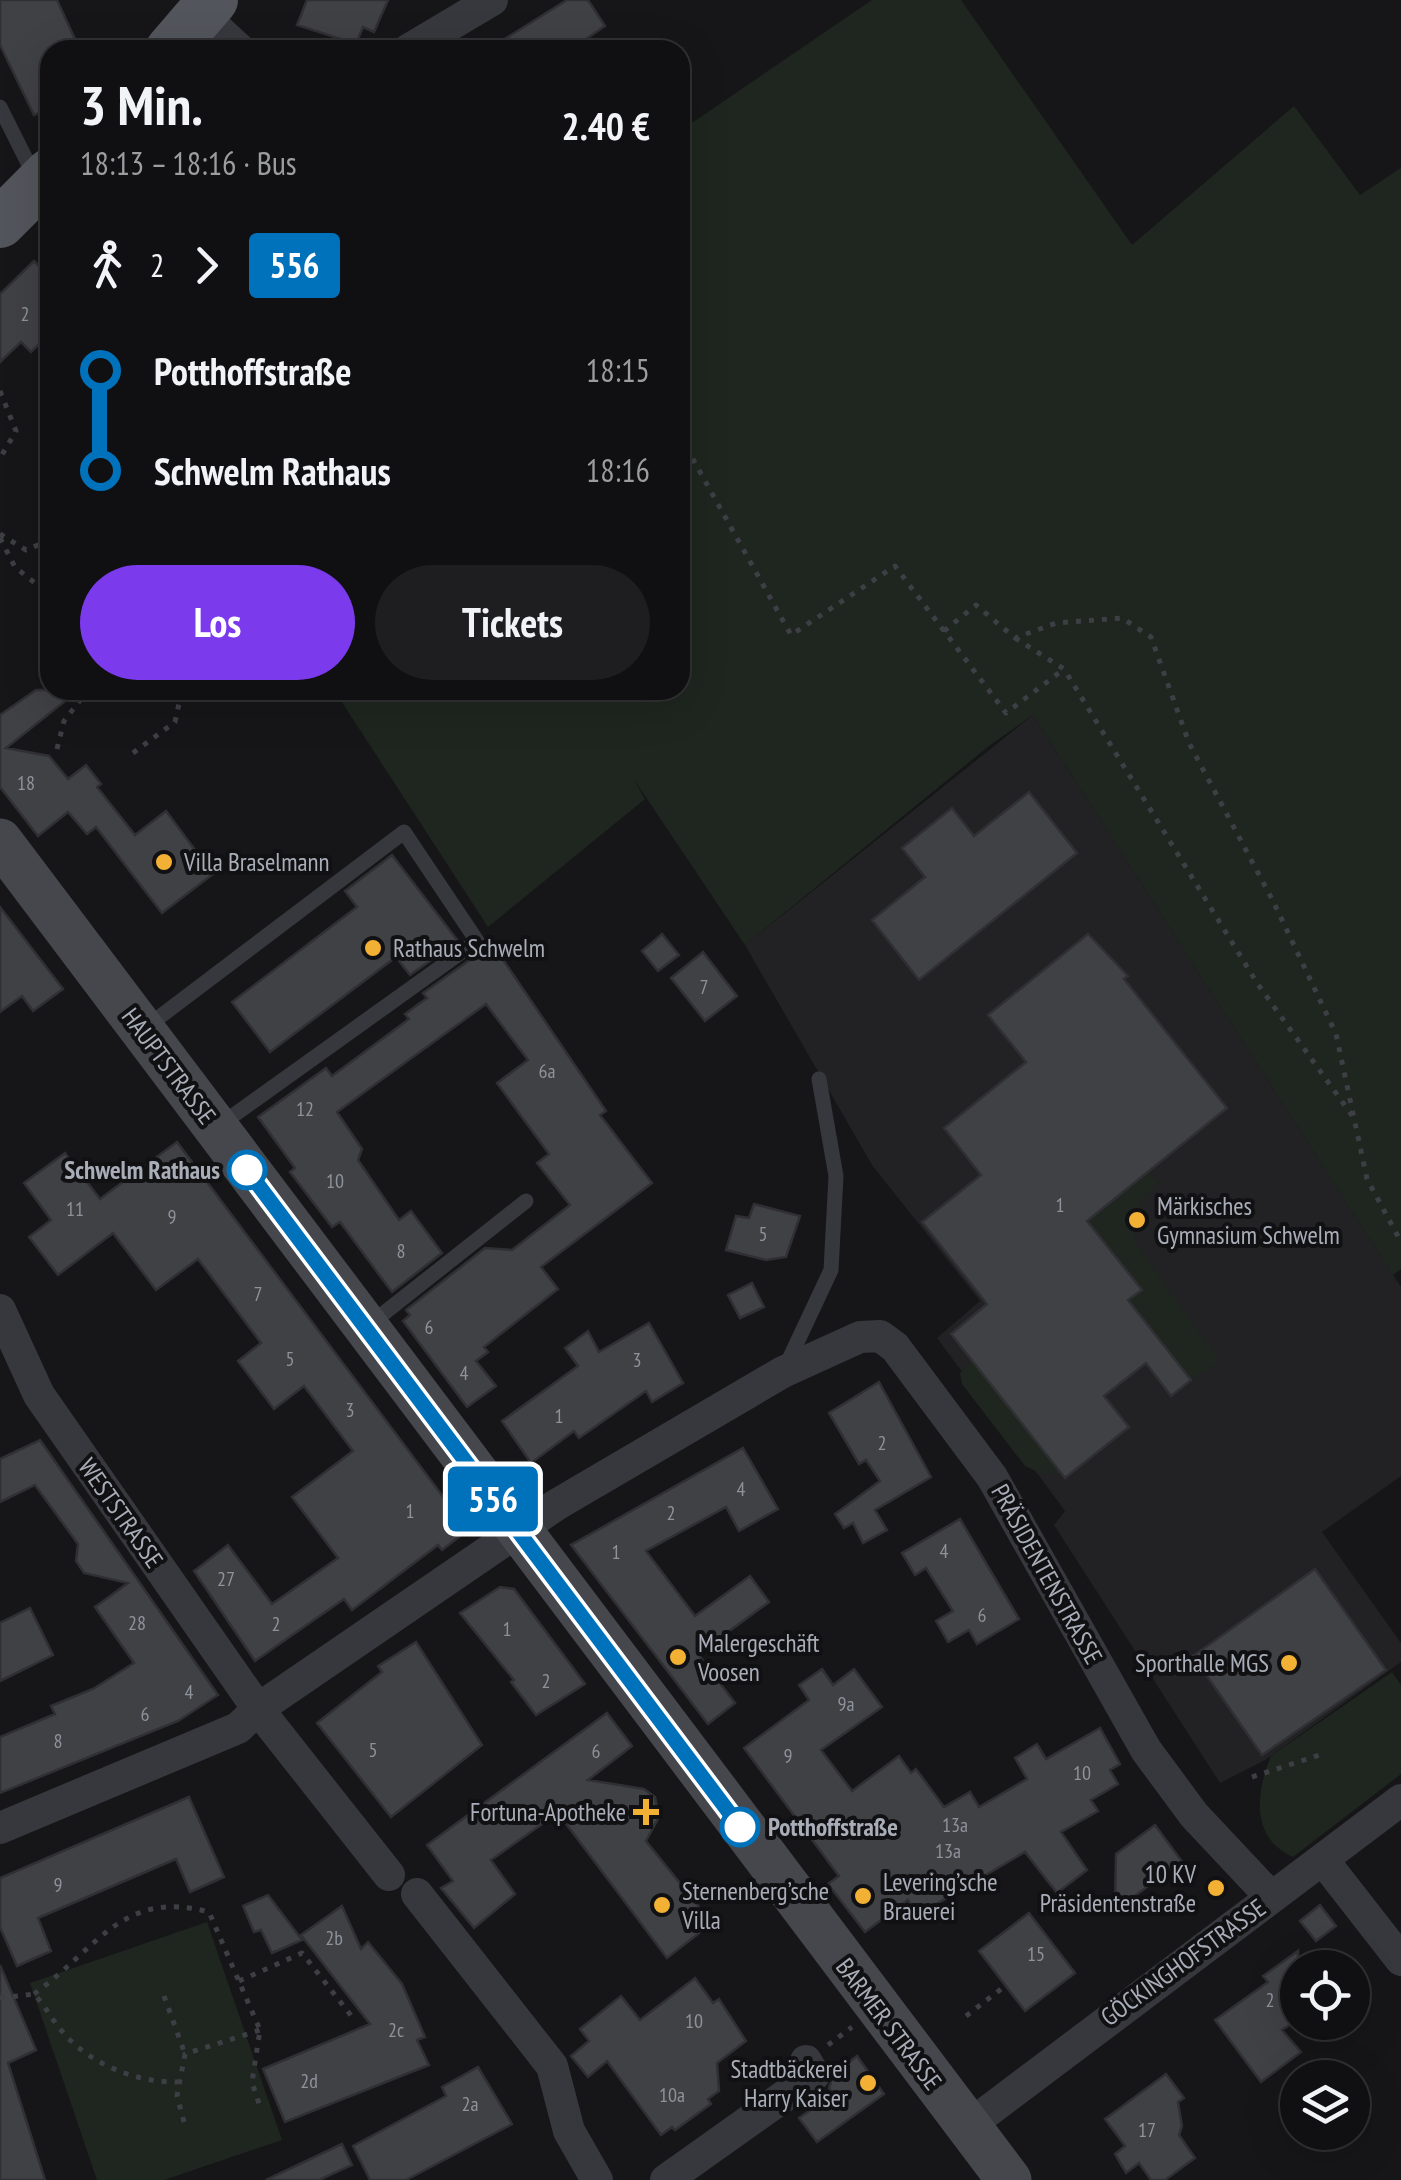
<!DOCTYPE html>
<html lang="de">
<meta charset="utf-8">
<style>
:root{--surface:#101012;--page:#1e1e20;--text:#f1f3f6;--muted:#9c9d9f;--line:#303032;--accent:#7c3aed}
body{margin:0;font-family:"PT Sans Narrow",sans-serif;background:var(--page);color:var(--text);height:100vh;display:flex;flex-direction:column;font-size:38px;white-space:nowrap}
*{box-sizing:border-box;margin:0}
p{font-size:32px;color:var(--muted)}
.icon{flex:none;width:55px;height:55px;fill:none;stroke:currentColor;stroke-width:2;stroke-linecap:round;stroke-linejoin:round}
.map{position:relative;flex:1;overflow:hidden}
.drawer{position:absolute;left:40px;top:40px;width:650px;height:660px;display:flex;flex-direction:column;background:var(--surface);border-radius:30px;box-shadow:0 10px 40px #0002,0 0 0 2px var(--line)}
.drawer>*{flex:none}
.badge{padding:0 20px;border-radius:8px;font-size:35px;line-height:65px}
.fabs{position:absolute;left:1280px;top:1950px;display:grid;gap:20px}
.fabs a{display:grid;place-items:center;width:90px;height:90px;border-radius:50%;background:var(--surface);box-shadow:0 10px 40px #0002,0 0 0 2px var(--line);font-size:50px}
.map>.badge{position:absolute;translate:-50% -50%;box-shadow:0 0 0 5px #fff}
.legs{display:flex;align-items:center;gap:15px;height:110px;padding:0 40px;font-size:32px}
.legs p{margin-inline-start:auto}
.headline{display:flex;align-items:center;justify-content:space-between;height:170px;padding:0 40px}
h1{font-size:55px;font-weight:700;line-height:75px}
.cta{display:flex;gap:20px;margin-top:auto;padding:20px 40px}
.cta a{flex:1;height:115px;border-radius:60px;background:var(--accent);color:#fff;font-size:40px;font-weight:700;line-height:115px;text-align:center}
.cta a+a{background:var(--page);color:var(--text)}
ul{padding:0 40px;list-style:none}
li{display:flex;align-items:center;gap:35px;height:100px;font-size:38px}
li i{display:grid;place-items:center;width:15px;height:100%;margin:0 12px;background:currentColor}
li i::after{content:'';width:25px;height:25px;margin:-12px;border:8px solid;border-radius:50%;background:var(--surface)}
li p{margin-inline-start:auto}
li:first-child i{background:linear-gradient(#0000 50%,currentColor 0)}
li:last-child i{background:linear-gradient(currentColor 50%,#0000 0)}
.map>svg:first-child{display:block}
.built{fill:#222225}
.green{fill:#1e261f}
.building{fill:#404145;stroke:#303034;stroke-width:2.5}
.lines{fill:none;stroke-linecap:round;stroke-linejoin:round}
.path{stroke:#3d3f44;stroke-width:5;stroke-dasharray:5 8;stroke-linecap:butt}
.lane{stroke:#37383d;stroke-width:15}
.street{stroke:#37383d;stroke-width:32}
.secondary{stroke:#45474d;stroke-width:45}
.primary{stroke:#53555c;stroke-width:50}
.line-1-casing{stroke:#fff;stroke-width:22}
.line-1{stroke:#0072bc;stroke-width:15}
.poi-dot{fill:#f2b134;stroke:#111113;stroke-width:4}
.stop-1-dot{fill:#fff;stroke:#0072bc;stroke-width:5}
.labels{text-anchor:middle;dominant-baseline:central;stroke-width:8;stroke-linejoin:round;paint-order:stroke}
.number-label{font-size:20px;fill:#8e929b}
.poi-label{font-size:25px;fill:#a8adb8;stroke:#111113;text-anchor:start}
.street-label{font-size:25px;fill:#a8adb8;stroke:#111113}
.stop-label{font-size:25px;font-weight:bold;fill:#a8adb8;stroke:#111113;text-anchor:end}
</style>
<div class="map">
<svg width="1401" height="2180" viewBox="0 0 1401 2180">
<rect width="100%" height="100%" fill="#161618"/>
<path class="built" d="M1033 715 1401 1287V1476L1322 1532 1401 1643V1662L1265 1760 1220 1783 1054 1525 1065 1511 937 1338 980 1301 872 1165 745 945Z"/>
<path class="green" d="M872 0H961L1132 245 1294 106 1360 195 1401 168V1269L1393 1275 1033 715 989 746 745 945 633 778 645 799 488 927 334 690H680V131Z
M1147 1172 1158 1182 1136 1209 1134 1241 1220 1361 1191 1380 1125 1303 1141 1290 1087 1221Z
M972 1360 1062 1474 1040 1473 1025 1466 962 1384 960 1373Z
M1392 1672 1401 1685V1774L1293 1857C1250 1838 1256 1792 1271 1756Z
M207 1922 282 2140 164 2180H97L30 1983Z"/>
<path class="building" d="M0 0H57L80 50H50V107L34 115 0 45Z
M307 0H388L374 32 363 27 356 44 297 25Z
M567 0H588L605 26 570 50H487Z
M34 261 50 277V334L31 352 21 342 0 362V294Z
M36 690H79L6 748 49 756 68 779 86 765 101 784 97 787 135 835 166 811 213 874 162 913 96 827 87 834 68 812 38 836 0 787V715Z
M1029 792 1077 853 919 980 872 920 925 877 902 848 952 808 974 836Z
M392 855 458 941 410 975 396 957 270 1052 232 1002 357 907 345 891Z
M0 907 63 989 33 1011 22 996 0 1012Z
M662 934 679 955 658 971 642 951Z
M1088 934 1128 976 1124 979 1227 1108 1087 1221 1142 1290 1128 1300 1191 1380 1171 1396 1146 1363 1104 1396 1129 1427 1065 1478 951 1334 987 1304 922 1222 981 1175 944 1128 1026 1062 988 1015Z
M489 939 606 1111 600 1115 652 1183 541 1267 558 1289 484 1347 488 1352 476 1361 496 1386 467 1407 403 1321 410 1315 406 1310 485 1248 512 1250 570 1205 537 1163 549 1154 497 1083 528 1060 486 1004 337 1112 362 1149 358 1160 399 1220 411 1211 442 1253 392 1292 340 1222 332 1227 290 1172 295 1168 258 1117 326 1068 332 1076 409 1019 405 1014 427 998 423 993 484 950Z
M703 952 737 996 705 1021 671 978Z
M177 1142 468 1530 442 1550 438 1545 352 1610 344 1599 255 1661 194 1571 228 1545 272 1604 338 1558 292 1497 353 1451 304 1386 274 1409 238 1361 261 1343 198 1259 156 1290 113 1233 58 1275 29 1237 51 1220 24 1183 65 1153 100 1199Z
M754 1204 800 1216 786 1257 766 1260 726 1250 736 1216 749 1218Z
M752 1283 764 1307 740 1318 728 1295Z
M649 1323 683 1383 652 1402 646 1391 579 1438 574 1431 531 1463 502 1421 578 1366 565 1348 588 1331 599 1352Z
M879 1382 931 1477 875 1510 887 1530 863 1543 853 1523 844 1528 835 1514 880 1481 866 1460 859 1464 829 1413Z
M40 1440 218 1695 178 1721 0 1793V1737L55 1714 51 1706 93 1689 134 1663 95 1607 128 1583 84 1573 76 1561 78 1544 35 1485 0 1502V1459Z
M743 1448 778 1509 739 1531 726 1507 646 1551 695 1616 750 1576 769 1602 698 1654 735 1703 708 1724 571 1545Z
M960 1519 1019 1619 977 1644 969 1630 948 1642 936 1621 953 1611 926 1568 915 1575 902 1553Z
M1315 1569 1386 1670 1262 1755 1193 1656Z
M500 1587 514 1589 585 1684 536 1715 511 1682 514 1680 460 1613Z
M30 1608 53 1655 0 1681V1623Z
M416 1642 482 1745 391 1817 317 1723 382 1672 378 1666Z
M822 1669 833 1685 854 1669 882 1707 821 1750 852 1791 899 1756 911 1773 916 1769 944 1807 970 1792 979 1807 1027 1779 1015 1758 1037 1744 1046 1759 1100 1728 1120 1764 1110 1770 1118 1784 1091 1800 1098 1811 1061 1832 1087 1870 1057 1893 1025 1852 916 1916 908 1900 865 1932 828 1884 839 1876 744 1748 809 1700 799 1685Z
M607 1713 632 1746 588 1780 644 1789 655 1797 659 1817 646 1841 712 1923 667 1958 558 1813 491 1860 515 1894 474 1928 441 1888 453 1881 427 1845Z
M189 1797 224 1877 190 1892 176 1859 38 1918 51 1951 17 1966 0 1927V1878Z
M1155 1825 1191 1874H1164L1115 1911 1116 1854Z
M268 1895 302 1940 272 1953 261 1930 254 1932 243 1906Z
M1320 1905 1336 1926 1316 1941 1300 1921Z
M342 1906 361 1949 368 1942 402 1984 425 2037 417 2040 429 2065 285 2122 263 2069 370 2024 301 1935Z
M1029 1913 1075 1973 1025 2011 979 1951Z
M1298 1951V2019L1282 2030 1301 2052 1261 2082 1215 2020 1268 1982 1263 1976Z
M0 1965 36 2050 8 2063 45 2180H0Z
M695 1978 713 2003 719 1999 746 2041 717 2063 719 2091 708 2099 711 2104 675 2130 672 2127 661 2135 607 2061 588 2077 571 2056 589 2041 580 2029 621 1996 640 2020Z
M857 2056 884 2094 817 2142 799 2118 833 2094 829 2088 834 2073Z
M478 2067 512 2124 406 2180H370L353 2146 446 2096 442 2087Z
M1166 2074 1184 2098 1178 2102 1182 2126 1179 2135 1195 2158 1165 2180H1151L1139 2163 1126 2173 1115 2154 1125 2146 1105 2119Z
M342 2144 352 2165 319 2180H266Z"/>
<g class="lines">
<path class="path" d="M0 391 16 431 0 458
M680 436 791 635 895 566 1006 713 1064 669
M0 534 26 550 50 540
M0 538 15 567 50 595
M944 631 976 605 1015 638 1056 623 1122 618 1151 637 1189 743 1273 901 1336 1034 1367 1179 1401 1242
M1015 638 1064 669 1257 983 1356 1121
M57 749 64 721 88 690
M133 753 175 722 182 690
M1252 1777 1320 1755
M239 1981 302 1953 353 2018
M34 1994C98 1948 122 1889 209 1912L260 2030 252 2082 261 2110
M164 1996 185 2054
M0 1998 34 1994C44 2004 49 2015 58 2026 84 2062 135 2083 178 2082
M966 2016 1005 1986
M828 2045 852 2027
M184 2122 177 2096 185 2054 260 2030"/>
<path class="lane" d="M0 107 34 175
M145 1028 404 832 477 941 220 1125
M369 1325 526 1201
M785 1368 831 1270 836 1176 819 1079"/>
<path class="street" d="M201 14 240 50
M408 50 492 0
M0 1310 39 1395 258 1709 389 1875
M0 1828 238 1728 258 1709 556 1505 783 1372 860 1337 880 1336 895 1347 992 1477 1146 1750 1194 1815 1271 1897
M1323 1860 1401 1960
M417 1894 552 2066 569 2131 597 2180
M967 2127 1401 1800
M666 2180 814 2075 806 2061"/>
<path class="secondary" d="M0 841 1009 2180"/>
<path class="primary" d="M170 50 213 0
M0 223 50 173"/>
</g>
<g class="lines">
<defs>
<path id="line-1" d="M247 1170 740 1827"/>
</defs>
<use href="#line-1" class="line-1-casing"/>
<use href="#line-1" class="line-1"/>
</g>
<g class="poi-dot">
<circle cx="164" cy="862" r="10"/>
<circle cx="373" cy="948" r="10"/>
<circle cx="1137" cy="1220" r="10"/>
<circle cx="678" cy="1657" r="10"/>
<circle cx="1289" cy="1663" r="10"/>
<path d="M641 1797h10v10h10v10h-10v10h-10v-10h-10v-10h10z"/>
<circle cx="1216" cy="1888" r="10"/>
<circle cx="863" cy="1896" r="10"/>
<circle cx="662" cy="1905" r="10"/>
<circle cx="868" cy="2083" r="10"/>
</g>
<g class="stop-1-dot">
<circle cx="247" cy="1170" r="18"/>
<circle cx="740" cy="1827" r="18"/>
</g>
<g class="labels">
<g class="number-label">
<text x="25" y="314">2</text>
<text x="26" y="783">18</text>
<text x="704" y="987">7</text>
<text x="547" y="1071">6a</text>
<text x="305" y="1109">12</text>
<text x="335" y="1181">10</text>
<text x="1060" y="1205">1</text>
<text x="75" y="1209">11</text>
<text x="172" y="1217">9</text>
<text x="763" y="1234">5</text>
<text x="401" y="1251">8</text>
<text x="258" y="1294">7</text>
<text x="429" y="1327">6</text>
<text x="290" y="1359">5</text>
<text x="637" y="1360">3</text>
<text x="464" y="1373">4</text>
<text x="350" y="1410">3</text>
<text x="559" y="1416">1</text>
<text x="882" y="1443">2</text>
<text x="741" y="1489">4</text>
<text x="410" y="1511">1</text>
<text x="671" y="1513">2</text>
<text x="944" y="1551">4</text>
<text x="616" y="1552">1</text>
<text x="226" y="1579">27</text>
<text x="982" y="1615">6</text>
<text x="137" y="1623">28</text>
<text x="276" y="1624">2</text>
<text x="507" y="1629">1</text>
<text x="546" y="1681">2</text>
<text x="189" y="1692">4</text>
<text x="846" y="1704">9a</text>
<text x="145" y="1714">6</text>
<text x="58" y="1741">8</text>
<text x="373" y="1750">5</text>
<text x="596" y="1751">6</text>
<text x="788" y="1756">9</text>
<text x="1082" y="1773">10</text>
<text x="955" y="1825">13a</text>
<text x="948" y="1851">13a</text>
<text x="58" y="1885">9</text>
<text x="334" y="1938">2b</text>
<text x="1036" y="1954">15</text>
<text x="1270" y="2000">2</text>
<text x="694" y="2021">10</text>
<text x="396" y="2030">2c</text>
<text x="309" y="2081">2d</text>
<text x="672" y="2095">10a</text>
<text x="470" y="2104">2a</text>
<text x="1147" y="2130">17</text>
</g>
<g class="poi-label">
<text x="184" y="862">Villa Braselmann</text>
<text x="393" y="948">Rathaus Schwelm</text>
<text x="1157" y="1206">Märkisches<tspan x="1157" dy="29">Gymnasium Schwelm</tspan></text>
<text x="698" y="1643">Malergeschäft<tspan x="698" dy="29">Voosen</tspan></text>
<text x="1269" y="1663" text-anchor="end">Sporthalle MGS</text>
<text x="626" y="1812" text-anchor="end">Fortuna-Apotheke</text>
<text x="1196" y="1874" text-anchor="end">10 KV<tspan x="1196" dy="29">Präsidentenstraße</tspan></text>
<text x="883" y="1882">Levering’sche<tspan x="883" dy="29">Brauerei</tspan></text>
<text x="682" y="1891">Sternenberg’sche<tspan x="682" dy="29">Villa</tspan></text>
<text x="848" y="2069" text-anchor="end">Stadtbäckerei<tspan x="848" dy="29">Harry Kaiser</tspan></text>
</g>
<g class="street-label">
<text transform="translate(169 1066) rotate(53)">HAUPTSTRASSE</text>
<text transform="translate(121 1513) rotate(55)">WESTSTRASSE</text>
<text transform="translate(1047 1574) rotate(61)">PRÄSIDENTENSTRASSE</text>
<text transform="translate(1183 1962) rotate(-36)">GÖCKINGHOFSTRASSE</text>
<text transform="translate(889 2024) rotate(53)">BARMER STRASSE</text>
</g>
<g class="stop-label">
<text x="220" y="1170">Schwelm Rathaus</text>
<text x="768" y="1827" text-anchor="start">Potthoffstraße</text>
</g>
</g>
</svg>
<div class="fabs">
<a><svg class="icon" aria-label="locate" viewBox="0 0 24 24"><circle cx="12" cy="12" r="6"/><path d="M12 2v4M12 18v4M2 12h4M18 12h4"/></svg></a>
<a><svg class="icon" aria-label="layers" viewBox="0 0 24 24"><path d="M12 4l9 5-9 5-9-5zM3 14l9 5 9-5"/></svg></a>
</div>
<b class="badge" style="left:493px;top:1499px;background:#0072bc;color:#fff">556</b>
<section class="drawer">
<div class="headline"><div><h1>3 Min.</h1><p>18:13 – 18:16 · Bus</p></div><b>2.40 €</b></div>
<div class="legs"><svg class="icon" aria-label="walk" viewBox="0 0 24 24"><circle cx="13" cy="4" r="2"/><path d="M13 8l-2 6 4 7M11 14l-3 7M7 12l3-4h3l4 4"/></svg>2<svg class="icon" aria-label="forward" viewBox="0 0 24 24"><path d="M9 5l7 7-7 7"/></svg><b class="badge" style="background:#0072bc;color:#fff">556</b></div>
<ul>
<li><i style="color:#0072bc"></i><b>Potthoffstraße</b><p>18:15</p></li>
<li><i style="color:#0072bc"></i><b>Schwelm Rathaus</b><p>18:16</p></li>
</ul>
<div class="cta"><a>Los</a><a>Tickets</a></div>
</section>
</div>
